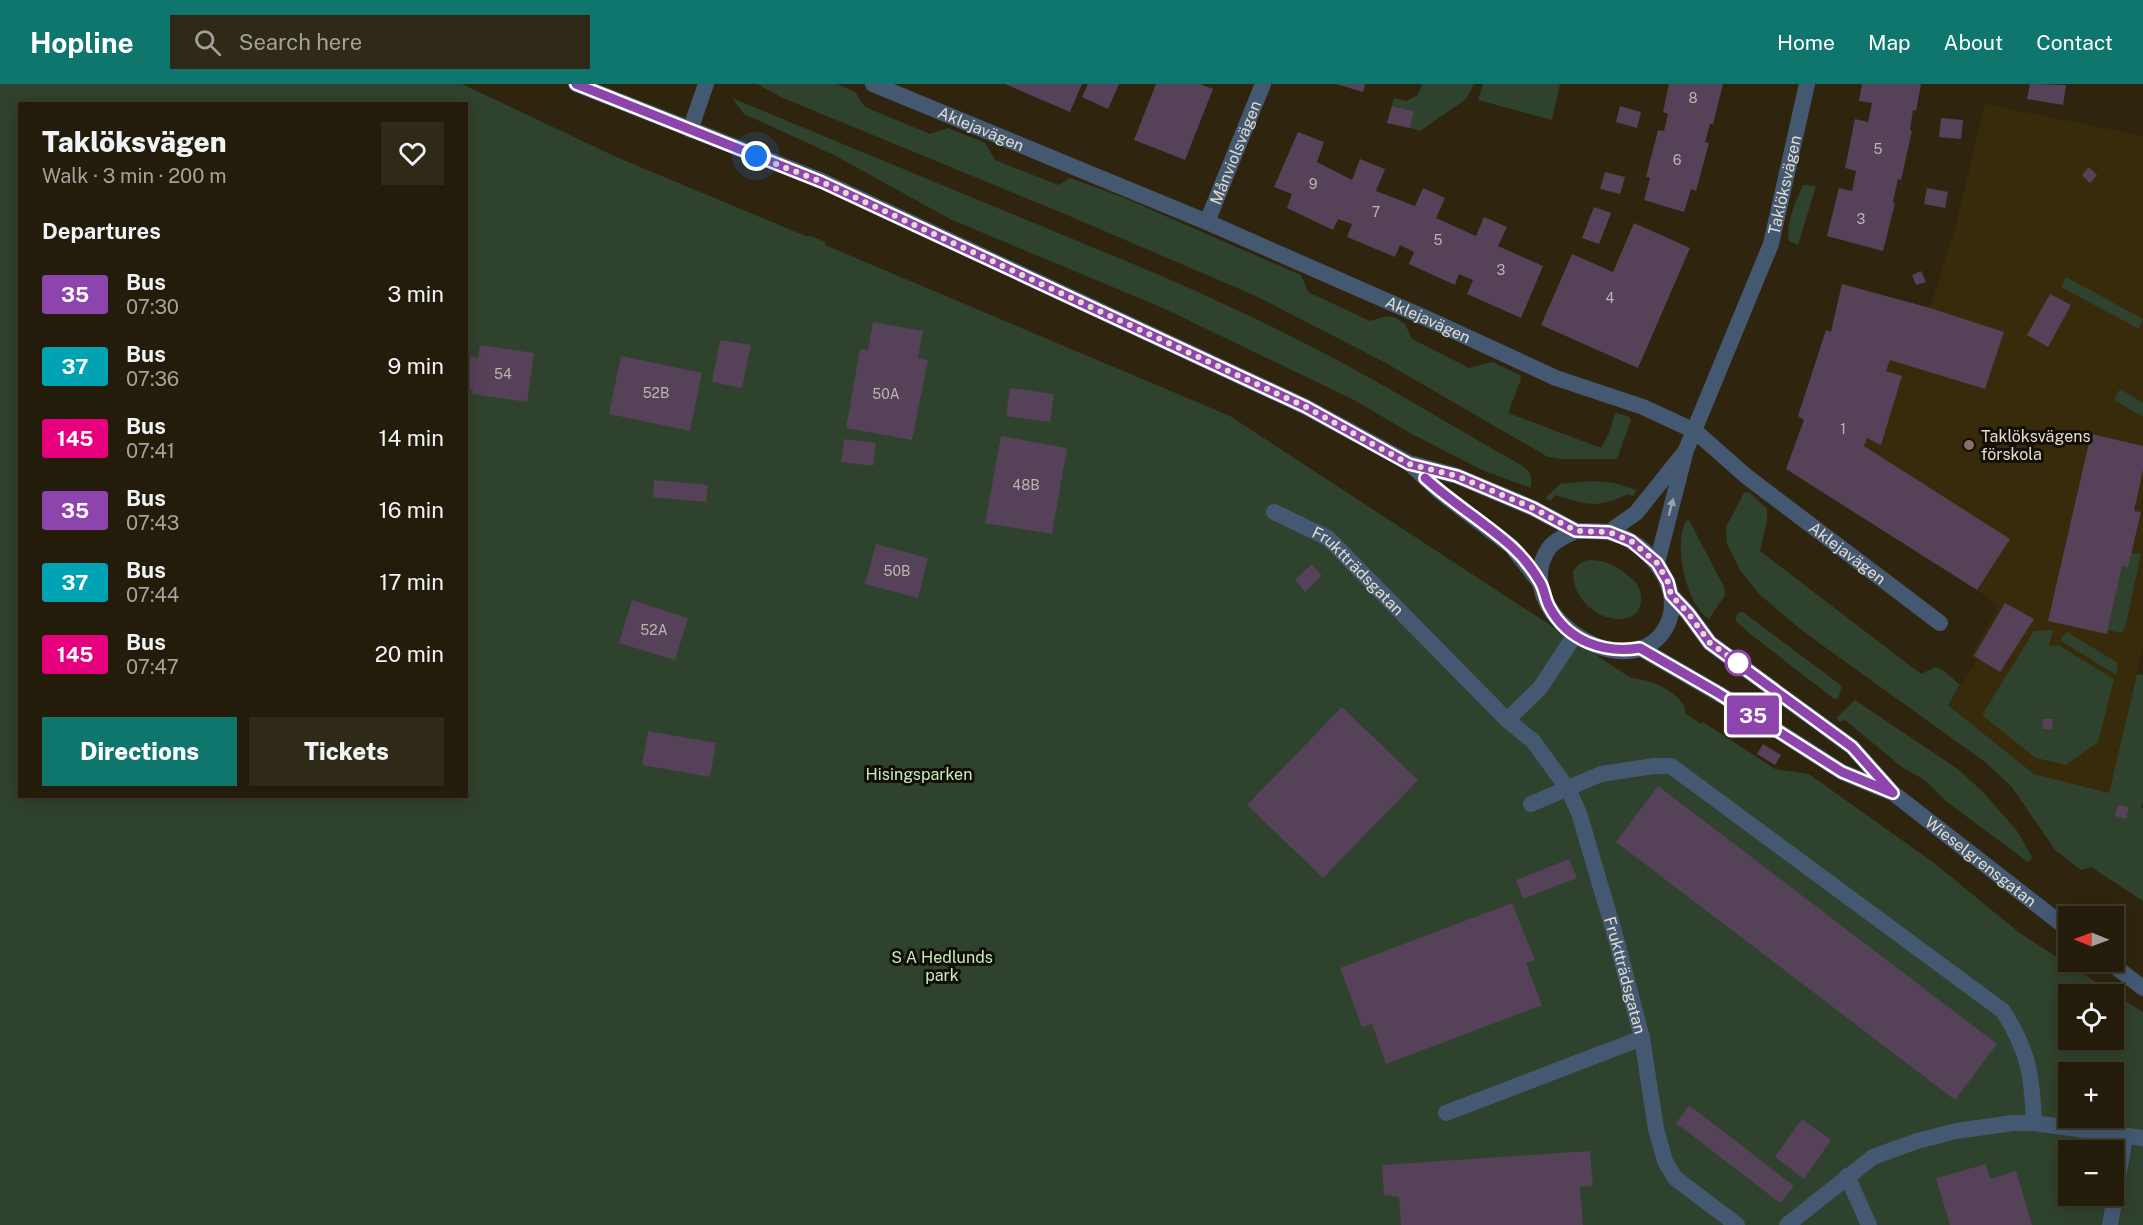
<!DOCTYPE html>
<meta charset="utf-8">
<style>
:root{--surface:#231c0a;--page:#2f2918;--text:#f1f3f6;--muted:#a3a19c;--line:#403a2b;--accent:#0f766e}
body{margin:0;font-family:"Public Sans",sans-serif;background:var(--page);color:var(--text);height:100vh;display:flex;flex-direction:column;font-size:22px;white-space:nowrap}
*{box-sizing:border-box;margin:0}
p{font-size:20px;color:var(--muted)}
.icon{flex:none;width:33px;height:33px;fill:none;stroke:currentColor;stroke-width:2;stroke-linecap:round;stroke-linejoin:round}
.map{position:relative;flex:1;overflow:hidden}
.side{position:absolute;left:18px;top:18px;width:450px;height:696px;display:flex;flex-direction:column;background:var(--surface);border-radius:0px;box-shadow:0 3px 15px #0003,0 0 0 2px var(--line)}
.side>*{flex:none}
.badge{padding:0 12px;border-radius:4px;font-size:21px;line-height:39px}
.needle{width:39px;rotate:271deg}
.fabs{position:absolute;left:2058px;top:822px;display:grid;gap:12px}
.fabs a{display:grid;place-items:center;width:66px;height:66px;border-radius:0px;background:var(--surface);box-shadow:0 3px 15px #0003,0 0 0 2px var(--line);font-size:30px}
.you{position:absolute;width:30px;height:30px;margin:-15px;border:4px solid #fff;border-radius:50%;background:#1a73e8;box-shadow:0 0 0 9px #1a73e833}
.map>.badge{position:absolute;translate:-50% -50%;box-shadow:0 0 0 3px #fff}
h2{padding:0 24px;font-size:22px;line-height:54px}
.round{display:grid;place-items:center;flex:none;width:63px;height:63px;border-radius:0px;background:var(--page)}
.headline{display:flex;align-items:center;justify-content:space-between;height:102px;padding:0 24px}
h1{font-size:28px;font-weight:800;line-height:45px}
.action{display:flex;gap:12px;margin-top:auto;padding:12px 24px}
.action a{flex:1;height:69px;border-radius:0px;background:var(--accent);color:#fff;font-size:24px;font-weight:800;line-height:69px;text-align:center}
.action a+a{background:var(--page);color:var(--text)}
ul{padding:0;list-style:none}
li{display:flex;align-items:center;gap:18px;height:72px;padding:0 24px}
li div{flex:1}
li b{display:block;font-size:22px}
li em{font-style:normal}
li .badge{min-width:66px;font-weight:700;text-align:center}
header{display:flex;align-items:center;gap:36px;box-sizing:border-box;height:84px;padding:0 30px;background:var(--accent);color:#fff}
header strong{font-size:28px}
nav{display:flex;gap:33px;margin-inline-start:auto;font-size:21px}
.search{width:420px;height:54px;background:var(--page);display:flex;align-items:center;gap:15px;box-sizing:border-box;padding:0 21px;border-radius:0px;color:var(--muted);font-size:22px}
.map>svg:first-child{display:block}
.built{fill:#372b0c}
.green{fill:#2f422d;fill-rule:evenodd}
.building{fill:#554158}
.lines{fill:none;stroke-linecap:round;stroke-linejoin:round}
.service{stroke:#445971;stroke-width:16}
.minor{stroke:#445971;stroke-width:16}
.tertiary{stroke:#445971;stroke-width:16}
.oneway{fill:#9ba1a4}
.line-casing{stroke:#fff;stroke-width:14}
.line{stroke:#8e44ad;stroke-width:9}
.walk{stroke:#e2dcce;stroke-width:6;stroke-dasharray:0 10.8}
.education-dot{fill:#8d6e63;stroke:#140f06;stroke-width:2}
.stop-dot{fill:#fff;stroke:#8e44ad;stroke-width:3}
.labels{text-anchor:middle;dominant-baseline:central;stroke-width:6;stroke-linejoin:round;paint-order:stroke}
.number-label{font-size:14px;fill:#bfb5b0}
.street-label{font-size:16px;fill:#e2dcce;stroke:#140f06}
.poi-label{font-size:16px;fill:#e2dcce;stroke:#140f06;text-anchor:start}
.park-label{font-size:16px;fill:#c4eebf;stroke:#140f06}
</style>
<header>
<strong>Hopline</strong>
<div class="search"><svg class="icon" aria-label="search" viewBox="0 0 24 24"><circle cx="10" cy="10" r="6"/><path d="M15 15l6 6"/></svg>Search here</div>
<nav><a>Home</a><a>Map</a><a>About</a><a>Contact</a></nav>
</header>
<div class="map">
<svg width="2143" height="1141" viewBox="0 0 2143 1141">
<rect width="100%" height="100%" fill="#2f250e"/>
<path class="built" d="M1985 20 2143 52V562L2109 709 2034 690 1948 621 1977 577 1970 572 1999 523 1977 506 1786 385 1804 337 1798 332 1826 246 1831 247 1842 200 1930 224 1955 145Z"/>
<path class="green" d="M0 0H462L614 72 808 153 809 151 825 158V161L1230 332 1631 594C1650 595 1685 609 1686 630L1701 640 1703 638 1775 685 1809 690 1934 779 2021 850 2143 928V1141H0ZM20 20H466V712H20ZM2068 910H2114V956H2068ZM2068 988H2114V1034H2068ZM2068 1066H2114V1112H2068Z
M757 0H837L855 8 865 23 930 50 948 44 985 59 995 76 1058 101 1070 94 1122 113 1282 183 1301 191 1308 208 1370 237 1387 232 1396 234 1405 240 1412 255 1469 284 1492 278 1520 291 1521 295 1508 329 1601 364 1610 347 1615 329 1628 332 1631 336 1617 375H1561L1548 373 1384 278 1256 212 1067 131 783 14Z
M1422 0H1474L1466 15 1420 47 1410 44 1413 27 1392 22 1394 14 1406 17 1418 11Z
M1483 0H1560L1552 36 1478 16Z
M732 14 1145 185C1218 216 1290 250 1359 288 1414 318 1467 351 1521 381 1531 388 1532 392 1531 404L1482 386 1412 350 1354 316 1163 224 952 136 834 71 744 30Z
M1803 101 1816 102 1798 161 1789 157C1785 140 1796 117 1803 101Z
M2066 193 2143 235 2139 245 2061 203Z
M2120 305 2143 319V333L2114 316Z
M1592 397 1614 399 1637 406 1633 412 1628 410C1596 425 1588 421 1555 411L1551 417 1545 414 1560 400Z
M1749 408 1767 425V436L1760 467 1921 590 1935 583 1943 586 1960 601 1948 621 2034 690 2109 709 2137 590 2143 591V719L2141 723 2143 725V817L2091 783 2081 786 2055 766 2012 703 1985 678 1804 548 1760 511 1740 486 1727 460 1726 443 1744 409Z
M1689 436 1724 503 1725 511 1709 535C1686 521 1673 460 1686 437Z
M2131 469 2141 470 2126 540 2122 549 2108 546 2122 482 2128 483Z
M1589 476C1607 476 1618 483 1631 494 1637 499 1641 506 1641 513 1644 552 1572 537 1573 487L1579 480Z
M1743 528 1842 602 1838 615 1833 614 1749 549 1736 537V533L1738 529Z
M2053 546 2049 562 2058 561 2114 595 2098 658 2066 681 2036 674 1982 631 2034 547Z
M2067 548 2118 579 2116 591 2060 556Z
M1855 616 1959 686 1984 709 2017 747 2032 773 2030 777 2028 778 1947 718 1925 696 1903 684 1845 636 1840 638 1836 634Z"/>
<path class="building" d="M1005 0H1082L1070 28Z
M1088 0H1119L1108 25 1082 13Z
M1156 0H1200L1213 5 1185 76 1134 56Z
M1336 0H1365L1363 8Z
M1669 0H1723L1713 40H1710L1705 58 1709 59 1696 107 1691 105 1684 128 1644 116 1650 94 1646 93 1658 46 1664 47 1668 30 1663 28Z
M1862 0H1921L1916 27 1913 26 1910 46 1912 47 1901 96 1898 95 1893 118 1895 119 1883 167 1827 152 1839 104 1852 107 1856 87 1845 84 1855 35 1868 38 1872 19 1859 17Z
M2030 0 2066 1 2063 21 2027 15Z
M1392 22 1414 27 1410 44 1387 39Z
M1620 22 1641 28 1637 44 1616 38Z
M1941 34 1963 36 1961 55 1939 53Z
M1298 48 1324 58 1317 78 1352 96 1360 75 1385 85 1376 107 1415 122 1423 104 1445 114 1436 134 1476 152 1484 133 1507 143 1498 162 1543 182 1521 234 1467 210 1473 196 1459 190 1455 201 1409 180 1414 168 1400 161 1395 173 1347 153 1352 140 1338 135 1333 146 1287 124 1292 110 1274 103Z
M2089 83 2097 91 2090 99 2082 91Z
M1605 88 1625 93 1620 110 1600 105Z
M1927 104 1948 108 1945 124 1924 120Z
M1594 123 1611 129 1599 160 1582 154Z
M1634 139 1690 164 1638 284 1541 241 1572 170 1613 188Z
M1921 187 1926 198 1916 201 1912 191Z
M1842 200 1930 224 2004 248 1985 305 1890 276 1886 287 1902 292 1881 361 1867 354 1864 362 2010 455 1977 506 1786 385 1804 336 1798 332 1826 246 1831 248Z
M2050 210 2071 221 2048 263 2027 251Z
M873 238 923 247 918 274 928 276 912 356 846 344 860 265 868 266Z
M720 256 751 261 742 304 712 298Z
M480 261 534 269 527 318 472 310 473 306 466 305V272L478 274Z
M621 272 702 289 690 347 609 330Z
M1010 304 1054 310 1050 338 1006 332Z
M2091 350 2143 362V386L2134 427 2141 428 2128 483 2122 482 2107 550 2048 537Z
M1001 352 1067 364 1052 450 985 439Z
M844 355 876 359 873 382 841 378Z
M654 396 708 401 706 418 653 413Z
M876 460 928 474 918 514 865 500Z
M1312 480 1322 492 1305 508 1295 496Z
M632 516 688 534 675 576 619 559Z
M2005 519 2034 535 2000 588 1974 572Z
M1342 623 1418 696 1323 794 1247 721Z
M2043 635H2053L2052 645H2042Z
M648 647 716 659 710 693 642 681Z
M1763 660 1781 671 1775 681 1757 670Z
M1658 702 1997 960 1955 1016 1616 758Z
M2118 721 2129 723 2126 735 2115 732Z
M1569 775 1577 794 1523 815 1516 796Z
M1512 819 1535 876 1526 879 1542 921 1386 980 1372 940 1362 943 1340 884Z
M1689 1021 1794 1102 1780 1119 1676 1039Z
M1802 1035 1831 1056 1804 1095 1775 1073Z
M1590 1067 1593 1102 1580 1103 1583 1141H1401L1399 1113 1384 1111 1382 1081Z
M1986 1080 1990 1095 2016 1087 2032 1141H1950L1936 1094Z"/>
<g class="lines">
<g class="service">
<path id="s1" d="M1274 428 1328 454 1507 636 1533 657 1568 705 1579 729 1617 858 1642 954 1656 1045 1665 1077 1675 1094 1737 1141"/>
<path d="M1507 636 1540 604 1575 551"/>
<path d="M1531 720 1601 690 1654 682H1671L2003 927C2029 968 2032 991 2034 1039H2013L1956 1047 1917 1057 1873 1073 1787 1141"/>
<path d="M1446 1029 1642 954"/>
<path d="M2034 1039 2143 1054"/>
<path d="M1847 1092 1869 1141"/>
<path d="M2110 1141 2125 1053"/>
</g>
<g class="minor">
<path id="s2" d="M873 0 1207 138 1428 235 1556 294 1643 323 1695 347 1746 392 1940 539"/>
<path d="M690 46 706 0"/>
<path id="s3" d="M1207 138 1263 0"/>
<path d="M1609 448 1636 429 1684 369"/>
<path id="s4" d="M1657 479 1686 366 1771 160 1807 0"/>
</g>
<g class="tertiary">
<path d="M576 0 822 97 1306 323 1409 379 1440 408 1512 463 1541 500"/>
<path d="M1413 380 1457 392 1533 424 1576 447"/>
<path d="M1576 447C1591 447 1607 446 1621 452 1655 466 1688 512 1663 548 1623 604 1507 526 1549 464 1555 456 1567 451 1576 447Z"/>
<path id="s5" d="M1671 511 1688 529 1710 559 1852 663 1893 709 2068 845"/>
<path d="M1640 564 1733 618 1842 688 1890 708"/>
<path d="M2109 878 2143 904"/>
</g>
</g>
<defs><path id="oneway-solid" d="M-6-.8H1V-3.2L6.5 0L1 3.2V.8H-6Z" transform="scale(1.5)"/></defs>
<use class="oneway" href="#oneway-solid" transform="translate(1671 423) rotate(-75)"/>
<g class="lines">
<defs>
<path id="line" d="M576 0 822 98 1306 323 1409 380 1457 392 1533 424 1576 447 1609 448 1631 457 1657 479 1668 498 1671 511 1688 529 1710 559 1852 663 1893 709 1842 688 1718 609 1640 564C1604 570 1568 557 1550 524 1545 516 1545 506 1540 498 1533 486 1521 471 1511 462 1484 438 1452 419 1425 394"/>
</defs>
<use href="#line" class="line-casing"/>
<use href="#line" class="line"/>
<path class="walk" d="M756 72 822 98 1306 323 1409 380 1457 392 1533 424 1576 447 1609 448 1631 457 1657 479 1668 498 1671 511 1688 529 1710 559 1738 579"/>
</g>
<circle class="education-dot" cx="1969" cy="361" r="6"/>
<circle class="stop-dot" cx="1738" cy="579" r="12"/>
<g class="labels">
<g class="number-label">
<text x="1693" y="14">8</text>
<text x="1878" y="65">5</text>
<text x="1677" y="76">6</text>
<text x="1313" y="100">9</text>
<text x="1376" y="128">7</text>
<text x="1861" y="135">3</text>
<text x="1438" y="156">5</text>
<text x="1501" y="186">3</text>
<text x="1610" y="214">4</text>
<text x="503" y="290">54</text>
<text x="656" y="309">52B</text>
<text x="886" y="310">50A</text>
<text x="1843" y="345">1</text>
<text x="1026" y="401">48B</text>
<text x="897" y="487">50B</text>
<text x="654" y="546">52A</text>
</g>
<g class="street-label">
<text stroke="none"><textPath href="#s2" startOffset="117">Aklejavägen</textPath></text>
<text stroke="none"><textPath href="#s3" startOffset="75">Månviolsvägen</textPath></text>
<text stroke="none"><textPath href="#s4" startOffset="400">Taklöksvägen</textPath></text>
<text stroke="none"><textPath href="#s2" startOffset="603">Aklejavägen</textPath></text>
<text stroke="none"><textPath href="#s2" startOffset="1088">Aklejavägen</textPath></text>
<text stroke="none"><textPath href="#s1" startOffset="104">Fruktträdsgatan</textPath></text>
<text stroke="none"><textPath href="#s5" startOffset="411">Wieselgrensgatan</textPath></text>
<text stroke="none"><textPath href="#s1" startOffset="603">Fruktträdsgatan</textPath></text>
</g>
<g class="poi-label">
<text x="1981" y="352">Taklöksvägens<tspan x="1981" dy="18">förskola</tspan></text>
</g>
<g class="park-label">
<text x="919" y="690">Hisingsparken</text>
<text x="942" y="873">S A Hedlunds<tspan x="942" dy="18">park</tspan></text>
</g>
</g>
</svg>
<div class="fabs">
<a><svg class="needle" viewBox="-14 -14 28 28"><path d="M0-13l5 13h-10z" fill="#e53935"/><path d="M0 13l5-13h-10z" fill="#a3a19c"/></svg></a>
<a><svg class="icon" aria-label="locate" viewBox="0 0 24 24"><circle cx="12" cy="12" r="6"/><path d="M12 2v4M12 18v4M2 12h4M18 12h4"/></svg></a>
<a>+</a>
<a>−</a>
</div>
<div class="you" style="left:756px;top:72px"></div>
<b class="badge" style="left:1753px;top:631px;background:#8e44ad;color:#fff">35</b>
<section class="side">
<div class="headline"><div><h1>Taklöksvägen</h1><p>Walk · 3 min · 200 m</p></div><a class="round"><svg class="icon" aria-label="heart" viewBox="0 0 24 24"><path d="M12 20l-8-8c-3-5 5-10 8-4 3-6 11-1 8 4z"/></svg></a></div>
<h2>Departures</h2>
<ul>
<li><span class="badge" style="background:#8e44ad;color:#fff">35</span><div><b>Bus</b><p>07:30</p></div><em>3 min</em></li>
<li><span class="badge" style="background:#00a3b4;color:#fff">37</span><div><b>Bus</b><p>07:36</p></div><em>9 min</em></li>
<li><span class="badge" style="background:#e6007e;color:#fff">145</span><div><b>Bus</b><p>07:41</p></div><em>14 min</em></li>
<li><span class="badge" style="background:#8e44ad;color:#fff">35</span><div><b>Bus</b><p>07:43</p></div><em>16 min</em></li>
<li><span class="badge" style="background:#00a3b4;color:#fff">37</span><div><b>Bus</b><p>07:44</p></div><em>17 min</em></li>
<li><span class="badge" style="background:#e6007e;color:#fff">145</span><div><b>Bus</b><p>07:47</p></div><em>20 min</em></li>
</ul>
<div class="action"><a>Directions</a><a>Tickets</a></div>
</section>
</div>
